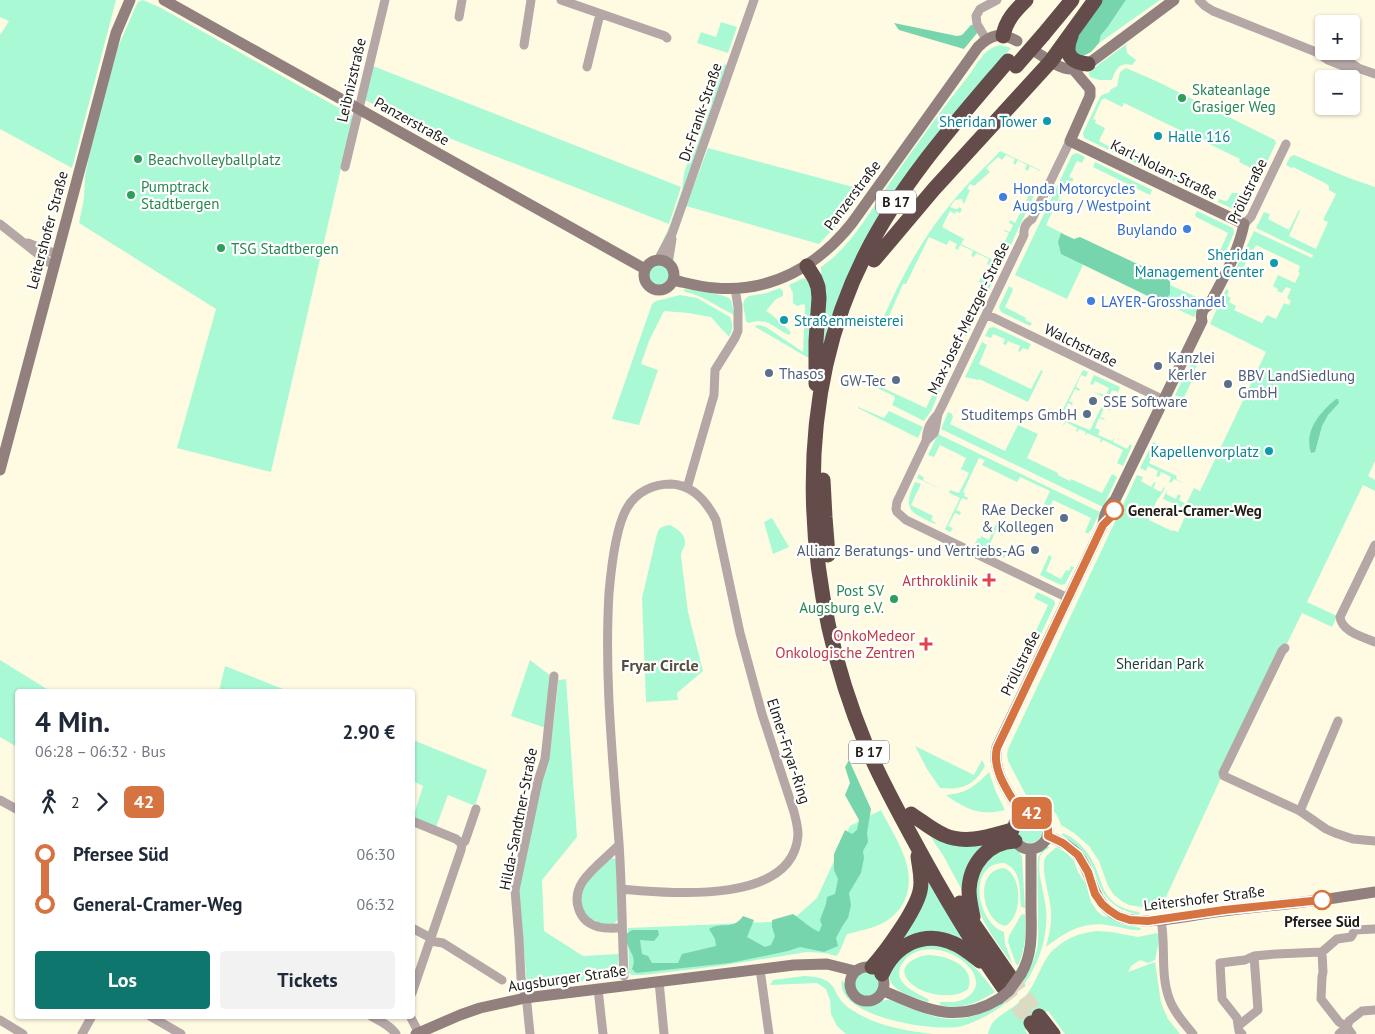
<!DOCTYPE html>
<html lang="de">
<meta charset="utf-8">
<style>
:root{--surface:#fff;--page:#f2f2f3;--text:#1f2937;--muted:#747a83;--accent:#0f766e}
body{margin:0;font-family:"PT Sans",sans-serif;background:var(--page);color:var(--text);height:100vh;display:flex;flex-direction:column;font-size:19px;white-space:nowrap}
*{box-sizing:border-box;margin:0}
p{font-size:16px;color:var(--muted)}
.icon{flex:none;width:28px;height:28px;fill:none;stroke:currentColor;stroke-width:2;stroke-linecap:round;stroke-linejoin:round}
.map{position:relative;flex:1;overflow:hidden}
.side{position:absolute;left:15px;top:689px;width:400px;height:330px;display:flex;flex-direction:column;background:var(--surface);border-radius:5px;box-shadow:0 1px 4px #0004}
.side>*{flex:none}
.badge{padding:0 10px;border-radius:8px;font-size:18px;line-height:32px}
.controls{position:absolute;left:1315px;top:15px;display:grid;gap:10px}
.controls a{display:grid;place-items:center;width:45px;height:45px;border-radius:5px;background:var(--surface);box-shadow:0 1px 4px #0004;font-size:25px}
.map>.badge{position:absolute;translate:-50% -50%;box-shadow:0 0 0 2px #fff}
.legs{display:flex;align-items:center;gap:8px;height:55px;padding:0 20px;font-size:16px}
.legs p{margin-inline-start:auto}
.head{display:flex;align-items:center;justify-content:space-between;height:85px;padding:0 20px}
h1{font-size:28px;font-weight:700;line-height:38px}
.primary-button{display:flex;gap:10px;margin-top:auto;padding:10px 20px}
.primary-button a{flex:1;height:58px;border-radius:5px;background:var(--accent);color:#fff;font-size:20px;font-weight:700;line-height:58px;text-align:center}
.primary-button a+a{background:var(--page);color:var(--text)}
ul{padding:0 20px;list-style:none}
li{display:flex;align-items:center;gap:18px;height:50px;font-size:19px}
li i{display:grid;place-items:center;width:8px;height:100%;margin:0 6px;background:currentColor}
li i::after{content:'';width:12px;height:12px;margin:-6px;border:4px solid;border-radius:50%;background:var(--surface)}
li p{margin-inline-start:auto}
li:first-child i{background:linear-gradient(#0000 50%,currentColor 0)}
li:last-child i{background:linear-gradient(currentColor 50%,#0000 0)}
.map>svg:first-child{display:block}
.green{fill:#aaf9d5}
.forest{fill:#77d5ad}
.lines{fill:none;stroke-linecap:round;stroke-linejoin:round}
.highway-tunnel{stroke:#dddac4;stroke-width:15;stroke-dasharray:15 8;stroke-linecap:butt}
.street{stroke:#b4a7a6;stroke-width:9}
.secondary{stroke:#92807e;stroke-width:11}
.highway{stroke:#644c4a;stroke-width:15}
.secondary-bridge{stroke:#92807e;stroke-width:11}
.highway-bridge{stroke:#644c4a;stroke-width:15}
.line-1-casing{stroke:#fff;stroke-width:11}
.line-1{stroke:#d67441;stroke-width:8}
.leisure-dot{fill:#2e9e5b;stroke:#fff;stroke-width:2}
.culture-dot{fill:#0f9aa8;stroke:#fff;stroke-width:2}
.shop-dot{fill:#3f7fe0;stroke:#fff;stroke-width:2}
.service-dot{fill:#5c6f8a;stroke:#fff;stroke-width:2}
.stop-1-dot{fill:#fff;stroke:#d67441;stroke-width:2.5}
.health-dot{fill:#e0444e;stroke:#fff;stroke-width:2}
.labels{text-anchor:middle;dominant-baseline:central;stroke-width:4.5;stroke-linejoin:round;paint-order:stroke}
.shield{fill:#fff;stroke:#62615b;stroke-width:1}
.shield-label{font-size:14px;font-weight:bold;fill:#1f1d15}
.street-label{font-size:15px;fill:#1f1d15;stroke:#fff}
.leisure-label{font-size:15px;fill:#27864d;stroke:#fff;text-anchor:start}
.culture-label{font-size:15px;fill:#0d838f;stroke:#fff;text-anchor:end}
.shop-label{font-size:15px;fill:#366cbe;stroke:#fff;text-anchor:start}
.service-label{font-size:15px;fill:#4e5e75;stroke:#fff;text-anchor:start}
.stop-label{font-size:15px;font-weight:bold;fill:#1f1d15;stroke:#fff;text-anchor:start}
.health-label{font-size:15px;fill:#be3a42;stroke:#fff;text-anchor:end}
.park-label{font-size:15px;fill:#1c4535;stroke:#fff}
.neighbourhood-label{font-size:16px;font-weight:bold;fill:#54503c;stroke:#fff}
</style>
<div class="map">
<svg width="1375" height="1034" viewBox="0 0 1375 1034">
<rect width="100%" height="100%" fill="#fffbe3"/>
<path class="green" d="M0 0H116L72 168 0 129V35L9 21 0 17Z
M143 0 161 8 353 116 271 472 177 448 216 309 79 223 84 198 85 177 89 155 118 47 135 8 138 2Z
M1126 0H1160L1099 43 1101 35 1107 28Z
M721 22 737 27 728 53 697 43 701 32 716 37Z
M1128 43 1126 46 1127 53 1136 60 1132 65C1120 62 1116 68 1112 80H1099L1090 77 1089 73 1091 70Z
M1000 45 1011 48 918 161 822 359 821 267C850 247 867 216 887 187 912 151 938 114 966 79 977 66 982 49 1000 45Z
M725 64 728 66 671 225 663 246 661 245 670 225 682 190 684 173 689 159 696 148 712 103C712 89 716 75 725 64Z
M373 66 681 187 669 224 413 124 365 100Z
M1126 68 1156 81 1275 140 1276 143 1244 211 1239 212 1218 202 1219 199 1225 201H1227L1232 193H1242L1245 186 1249 188 1257 171 1239 162 1240 159 1205 142V140L1196 136 1194 137 1124 103 1122 107 1104 98 1103 100 1102 99 1093 119 1096 120 1095 123 1105 128 1099 141 1116 150 1115 153 1084 138 1083 133 1100 97 1102 95 1110 92V90L1117 86 1120 72Z
M708 148 864 190 835 227 819 244 686 206Z
M1000 151 1040 170V171L1030 166 1028 171 1025 169 1027 165 1018 160 1015 165 1013 163 1015 159 1006 155 1002 160 998 157 986 168 990 172 974 186 970 184 967 189 970 190 964 204 963 203 962 199 955 200 950 207 955 209H958L959 207 962 209 960 213 956 211 955 214 950 211 942 227 964 239 961 244 1001 264 999 269 987 264 989 259 976 253 974 257 971 256 973 251 960 245 958 250 955 248 957 244 949 240 947 245 929 237 906 284H903L885 325 881 323C900 279 922 238 953 201 967 183 985 168 1000 151Z
M1077 153 1085 157 1082 163 1077 161 1069 177 1074 179 1072 182 1067 180 1058 199 1063 201 1062 204 1057 202 1046 225 1062 233 1083 265 1067 299 1015 275 1072 155Z
M1126 155 1210 195 1209 198 1123 157Z
M1294 155 1349 178 1375 187V461L1368 476 1375 480V491L1363 485 1307 602 1337 616 1332 627 1302 613 1221 778 1160 910 1129 905 1123 902 1114 895 1108 886 1099 861 1089 846 1074 833 1061 825 1057 815 1050 807 1040 801 1027 797 1008 761 1007 755 1008 749 1137 475 1143 477 1141 481 1151 487 1154 482 1156 483 1153 488 1161 492 1164 487 1165 488 1159 498H1158L1149 518V520L1172 531 1173 530 1178 532 1187 512 1183 509V508L1163 499 1167 489 1166 494 1176 499 1178 494 1181 496 1179 500 1186 504 1194 488 1200 491 1266 352 1210 324 1226 289 1229 291 1227 296 1231 298 1229 302 1236 306 1234 310 1262 323 1267 315 1276 319 1284 303 1289 305 1291 301 1287 298 1291 289 1286 287 1282 293 1277 291 1278 289 1273 286 1278 275 1295 283 1300 273 1298 272 1300 266 1256 245 1253 250 1252 249 1240 275 1234 273 1254 231 1312 258 1313 255 1256 228 1264 212 1270 214 1268 219 1289 230 1299 210 1300 211 1289 236 1316 249 1328 222 1323 220 1336 194 1329 190V186L1325 183 1293 167 1292 168 1286 165 1290 157Z
M1095 162 1152 190 1150 195 1093 167Z
M1035 186 1038 187 1006 255 996 251V249L1001 251 1004 244 999 242 1000 241 1004 243 1009 233 1004 231 1005 230 1010 232 1013 225 1009 223 1010 220 1015 223 1033 187Z
M1197 211 1233 228 1234 233 1224 256 1219 253 1228 233 1196 217 1195 215Z
M648 275a11 11 0 1 1 22 0a11 11 0 1 1-22 0Z
M983 272 995 277 967 336 961 334 985 285 979 282Z
M804 278 813 285 810 359 754 326 759 325 766 327 803 352 805 305 803 304 797 306 793 303V293L789 285Z
M1168 284 1203 300 1194 317 1160 301Z
M1009 286 1012 288 1013 290 1005 307 1026 318 1025 320 1032 323 1030 326 1001 312 999 307Z
M780 288 783 291V296L776 299 766 311 771 314 791 332 789 335C771 327 769 317 748 323L746 321 743 304 745 299 749 296 767 293Z
M683 289C691 290 726 294 730 299 733 303 733 310 734 315 717 307 703 295 685 292Z
M680 295 697 298 730 317C733 325 733 329 729 337L711 317 688 313 664 311 649 341 641 364 658 370 639 425 612 419 652 304 656 301Z
M994 327 1031 344 1028 350 1023 348 1020 352 1018 351 1020 346 1008 341 1006 345 1003 344 1005 339 993 334 991 338 985 336 989 328Z
M982 342 987 345 979 364 1031 389 1041 370 1043 371 1028 402 979 379 978 380 965 377Z
M1194 357 1204 361 1203 363 1199 361 1190 380 1192 381 1183 399 1175 395Z
M1083 370 1088 372 1086 377 1081 375 1076 387 1080 389 1079 391 1075 389 1069 401 1073 403 1072 405 1068 403 1063 414 1067 416 1065 420 1090 430 1106 398 1093 392 1106 395 1109 388 1095 381 1093 385 1090 384 1094 375 1120 387 1118 392 1112 390 1105 406 1110 409 1109 410 1104 408 1100 417 1105 419 1104 420 1099 418 1095 428 1100 430 1098 435 1112 441 1115 437 1113 442 1127 449 1130 444 1132 446 1123 466 1117 463 1123 450 1103 440 1101 443 1100 442 1101 439 1087 433 1086 435H1085L1086 432 1079 429 1077 432 1076 431 1077 428 1066 422 1064 425H1063L1065 422 1048 414 1049 413 1059 417Z
M943 378 945 379 931 411 924 421 892 405 895 398 894 396 863 381 864 379 926 408 940 379Z
M858 407 884 418 889 411 923 427 918 438 858 408Z
M948 412 952 414 953 417 950 424 1005 451 1018 425 1038 434 1027 458 1058 473V475L1070 481 1071 479 1102 493 1112 474 1117 477 1103 507 941 429Z
M938 434 1100 512 1091 531H1090L1088 533 1090 535 1085 532 1091 518 1053 500 1047 512 1045 511 1048 506 1044 504 1050 491 1020 477 1017 482 982 465 985 460 979 458 963 492 965 493 964 496 968 498 967 500 962 498 956 510 961 512 960 515 955 513 948 526 953 528 951 531 950 532 945 529 960 498 917 478 919 474 924 478 923 480 949 493 950 490 959 493 969 473 961 469 966 458 940 445 934 457 928 455Z
M1153 442 1162 447 1161 448 1157 446 1149 463 1177 476 1176 479 1185 484 1174 479 1171 483 1169 482 1171 477 1161 472 1159 477 1156 476 1158 471 1148 466 1146 471 1140 468Z
M915 482 921 484 911 505 933 516 931 520 936 523 935 524C910 512 902 510 915 482Z
M772 518 789 547 773 554 764 522Z
M998 519 1004 522 999 531 996 530 990 544 1007 552 1004 558 975 544 978 538 980 539 981 536 989 540Z
M670 525C677 529 686 534 685 544 684 549 681 551 681 556L688 612 703 671 677 693 678 700 646 702 642 598 657 534C659 527 663 526 670 525Z
M1049 555 1052 557 1046 571 1061 579 1066 570 1069 571 1071 566 1074 567 1065 584 1061 585 1040 575Z
M1037 592 1054 600 1055 604 1040 636 1035 633 1048 605 1034 598Z
M0 660 50 691H18L17 747 0 737Z
M530 660 551 676 546 728 511 716Z
M225 666 288 691H219Z
M566 679 577 837 542 880 544 931 583 956 619 954 618 970 615 977 537 986V984L532 985V986H527L519 890 540 788 548 765 555 712 558 683V680Z
M413 740 487 770 475 806 448 795 436 827 413 818 423 786 413 781Z
M915 746 974 775 982 760 985 766C974 786 962 790 940 788L927 769Z
M989 772 996 792 1005 810C980 816 967 810 946 795 967 793 974 787 989 772Z
M881 810C896 840 922 873 901 907 896 914 889 920 881 924 871 929 858 931 847 934L839 953 836 956 825 953 807 952 719 966 643 975H632L629 973 628 928 791 921 817 898 850 826Z
M1018 831a12 12 0 1 1 24 0a12 12 0 1 1-24 0Z
M928 832 998 840 965 896 943 855 936 845Z
M1063 833C1080 840 1093 857 1098 874 1101 881 1103 890 1108 896 1115 906 1126 910 1139 912L1140 915C1121 911 1107 904 1099 884 1096 878 1095 871 1092 866 1086 852 1074 844 1062 835V834Z
M1046 847H1050C1046 850 1042 852 1040 857 1037 871 1043 888 1045 902 1051 934 1037 974 1014 996 1000 1009 980 1021 962 1026 937 1033 834 1017 842 980 847 986 847 994 853 1000 868 1013 875 999 889 1000 896 1001 903 1006 910 1008 923 1013 936 1018 950 1019 990 1020 1026 991 1036 952 1039 943 1038 932 1038 922 1038 901 1037 879 1038 858L1042 850Z
M1056 847 1067 853 1074 861 1078 872 1086 884 1091 902 1097 911 1103 916 1109 917 1121 924 1141 928 1140 930C1131 931 1122 927 1112 926 1085 920 1067 931 1046 947 1049 935 1052 924 1051 912 1051 899 1040 869 1045 858 1048 853 1053 851 1056 847Z
M1016 848 1022 856 1025 908 1021 907C1019 890 1023 871 1004 863 967 863 976 922 1004 932L1005 944 1013 965C996 940 967 908 978 876 979 873 980 868 982 865 987 859 994 854 1000 849Z
M612 858 616 859 618 919C612 929 602 925 594 920 591 919 588 919 587 917 580 910 579 895 583 886 589 875 602 866 612 858Z
M1004 868C1023 875 1023 917 1005 926 981 920 974 870 1004 868Z
M924 875 968 946 963 943 893 947Z
M1023 914 1025 915C1026 932 1026 949 1018 965L1016 964 1008 942 1009 936 1021 915Z
M1097 931 1111 932 1138 937 1157 933 1160 937 1155 960 1148 963 1140 960 1131 966 1128 972 1155 962 1161 1003 1168 1019 1180 1034H1065L1048 1011C1038 1016 1032 1022 1025 1031L1028 1034H988C991 1019 1002 1015 1013 1007 1018 1003 1023 999 1027 994 1039 979 1042 957 1058 946 1070 936 1082 933 1097 931Z
M924 943C933 945 944 946 952 950 970 959 983 976 995 992 980 1002 958 1011 940 1005V1002C948 1002 958 1003 966 998 998 979 946 935 912 954 900 961 894 975 905 985 911 991 921 995 928 999L929 1001 927 1002C915 997 890 992 889 976 888 971 891 966 893 961Z
M928 955C946 955 977 966 968 989 953 1001 918 995 907 979 897 965 917 956 928 955Z
M855 984a12 12 0 1 1 24 0a12 12 0 1 1-24 0Z
M804 976C843 977 828 995 852 1010 876 1026 906 1031 934 1034H846L837 1026 831 1014 830 1000 826 989 817 983 770 985 773 980Z"/>
<path class="forest" d="M1102 0H1126L1107 28 1101 35 1099 43 1091 52 1083 56 1076 54 1073 38Z
M894 23 957 36 962 35 971 25H973L978 32 964 49 899 30Z
M1061 233 1074 239 1080 237 1163 276 1170 281V294L1165 300 1154 299 1061 254 1058 242Z
M1336 399H1338L1339 403 1328 415 1322 426 1315 452 1311 453C1304 431 1319 413 1336 399Z
M849 760 871 809 867 833 868 842 863 851 864 858 861 873 849 893 851 905 848 918 843 925 836 938 838 946 824 952 800 947 788 951 730 963 636 973 632 969C637 956 630 954 627 943 626 942 626 936 626 934L632 930H658L659 935 654 941 640 940 642 954 648 956 652 963H678L682 954 716 946 715 939 709 929C721 921 733 931 743 916L754 920 747 937 765 947 771 945 775 936 772 927V920L793 914C802 920 809 927 819 932L822 925 820 920 826 904 827 897 835 894 838 879 834 870V854L845 830 852 834 857 830 859 820 845 795 850 783 845 767Z"/>
<g class="lines">
<path class="highway-tunnel" d="M1011 978 1039 1016
M1003 987 1031 1023"/>
<path class="street" d="M561 0 665 36 667 38
M1199 0 1205 6 1213 11 1316 52 1328 60 1343 66 1358 68 1375 74
M459 17 462 0
M986 39 977 24 976 16 980 9 997 0
M524 45 531 0
M1316 52C1334 53 1343 57 1357 67
M587 67 600 14
M345 167 385 0
M0 224 48 262 53 265
M1244 224 1251 217 1286 144
M28 243 56 254
M658 260 672 234 754 0
M668 264 672 239
M986 314 1164 400
M926 441C927 428 930 423 938 414
M687 488 714 395 715 370 735 338 738 331V307L735 288
M1375 545 1340 617C1342 632 1363 637 1375 642
M1068 598 906 520 897 512 896 509 897 502 926 441 934 433 935 430 938 414 943 404 1024 235C1023 228 1026 223 1032 219L1070 141
M1285 648 1282 651 1223 773 1224 776 1300 811 1326 829 1335 833 1353 839 1375 841
M0 800 18 810
M1300 811 1338 721
M412 821 456 839 462 844
M619 845C607 857 592 868 583 881 571 899 578 922 599 927 606 929 615 928 622 928
M621 889C669 893 793 906 798 835 798 827 796 820 794 812L762 714 740 633 716 520C707 502 693 485 671 484 653 484 636 492 627 508 615 528 611 570 609 593 604 677 613 760 619 843 622 887 622 932 624 976
M1161 920C1166 945 1160 973 1169 998 1173 1011 1184 1023 1193 1034
M412 928 431 938
M430 941 443 943 502 980
M1322 952 1323 972 1322 977 1321 999 1339 1022 1347 1027 1352 1034
M760 969 769 1034
M659 981 664 1034
M598 989 603 1034
M412 993 461 850 462 844 465 841 476 809
M150 1016 181 1034
M371 1016C380 1021 391 1026 396 1034
M410 1016 419 1033
M0 1020 23 1034
M1238 1026 1258 1010 1254 956
M82 1034 92 1016
M530 1034 527 1004 521 978 519 939 515 890 538 781 545 759 554 676
M1242 1034 1239 1031 1237 1018 1222 999 1220 963 1245 960 1254 956 1276 954 1322 952 1337 939 1351 937 1355 930 1375 929
M1339 1034 1347 1027 1349 1021 1362 1011 1375 1010"/>
<path class="secondary" d="M164 0 645 269
M1036 52C1046 58 1060 70 1072 69 1077 68 1083 65 1088 64L1174 0
M644 275a15 15 0 1 1 30 0a15 15 0 1 1-30 0Z
M673 280C687 283 700 287 715 288 771 293 818 266 852 223L978 47C991 34 1001 32 1017 41
M0 470 116 33 130 0
M1012 831a18 18 0 1 1 36 0a18 18 0 1 1-36 0Z
M1022 815C1011 795 991 772 997 747L1103 525C1104 514 1107 508 1115 500L1202 321C1200 313 1203 308 1209 305 1223 279 1238 253 1244 224L1070 141 1090 96V89L1073 69
M1047 836C1058 840 1069 845 1077 854 1095 874 1088 901 1118 916 1142 928 1195 914 1223 911 1252 907 1282 905 1311 901 1332 899 1354 895 1375 892
M850 984a17 17 0 1 1 34 0a17 17 0 1 1-34 0Z
M1021 974C1034 952 1031 929 1031 905 1031 886 1031 868 1031 849
M884 991C926 1009 956 1025 999 999
M416 1034 460 1015 480 1008 525 998 794 965 827 964 855 971"/>
<path class="highway" d="M1043 35 1072 0
M1003 36C1006 20 1015 11 1026 0
M1071 36C1064 53 1069 62 1088 64
M874 260 934 189 1051 61 1095 0
M807 266 815 279 818 287 819 298 816 341V384
M823 480 825 517 828 555
M911 814C922 821 932 830 944 835 966 845 990 836 1012 830
M960 903 975 926 1011 978
M973 917C971 908 969 899 969 890 970 864 988 842 1015 841
M872 967C886 952 916 910 920 891 923 879 919 867 918 856
M882 974C895 945 924 929 955 944 964 948 972 955 980 961
M1003 987C969 939 940 889 912 837 896 807 879 777 866 745 803 592 789 406 865 255 901 183 956 122 1008 61
M1039 1016 1053 1034
M1031 1023 1039 1034"/>
<path class="secondary-bridge" d="M999 999 1009 991 1021 974"/>
<path class="highway-bridge" d="M1016 66 1043 35"/>
</g>
<g class="lines">
<defs>
<path id="line-1" d="M1114 510 1110 518 1103 525 997 748C991 772 1011 795 1022 815 1037 809 1050 820 1048 836L1063 843 1078 855 1088 872 1095 894 1102 904 1109 910 1118 916 1130 920 1148 921 1224 910 1322 900"/>
</defs>
<use href="#line-1" class="line-1-casing"/>
<use href="#line-1" class="line-1"/>
</g>
<g class="leisure-dot">
<circle cx="1182" cy="98" r="5"/>
<circle cx="138" cy="159" r="5"/>
<circle cx="131" cy="195" r="5"/>
<circle cx="221" cy="248" r="5"/>
<circle cx="894" cy="599" r="5"/>
</g>
<g class="culture-dot">
<circle cx="1047" cy="121" r="5"/>
<circle cx="1158" cy="136" r="5"/>
<circle cx="1274" cy="263" r="5"/>
<circle cx="784" cy="320" r="5"/>
<circle cx="1269" cy="451" r="5"/>
</g>
<g class="shop-dot">
<circle cx="1003" cy="197" r="5"/>
<circle cx="1187" cy="229" r="5"/>
<circle cx="1091" cy="301" r="5"/>
</g>
<g class="service-dot">
<circle cx="1158" cy="366" r="5"/>
<circle cx="769" cy="373" r="5"/>
<circle cx="896" cy="380" r="5"/>
<circle cx="1228" cy="384" r="5"/>
<circle cx="1093" cy="401" r="5"/>
<circle cx="1087" cy="414" r="5"/>
<circle cx="1064" cy="518" r="5"/>
<circle cx="1035" cy="550" r="5"/>
</g>
<g class="stop-1-dot">
<circle cx="1114" cy="510" r="9"/>
<circle cx="1322" cy="900" r="9"/>
</g>
<g class="health-dot">
<path d="M986.5 572.5h5v5h5v5h-5v5h-5v-5h-5v-5h5z"/>
<path d="M923.5 636.5h5v5h5v5h-5v5h-5v-5h-5v-5h5z"/>
</g>
<g class="labels">
<g class="shield">
<rect x="876" y="190.5" width="40" height="23" rx="4"/>
<rect x="849" y="740.5" width="40" height="23" rx="4"/>
</g>
<g class="shield-label">
<text x="896" y="202">B 17</text>
<text x="869" y="752">B 17</text>
</g>
<g class="street-label">
<text transform="translate(351 80) rotate(-77)">Leibnizstraße</text>
<text transform="translate(700 112) rotate(-71)">Dr.-Frank-Straße</text>
<text transform="translate(412 121) rotate(29)">Panzerstraße</text>
<text transform="translate(1164 169) rotate(26)">Karl-Nolan-Straße</text>
<text transform="translate(1247 191) rotate(-64)">Pröllstraße</text>
<text transform="translate(852 195) rotate(-53)">Panzerstraße</text>
<text transform="translate(47 230) rotate(-75)">Leitershofer Straße</text>
<text transform="translate(968 318) rotate(-64)">Max-Josef-Metzger-Straße</text>
<text transform="translate(1081 345) rotate(26)">Walchstraße</text>
<text transform="translate(1020 663) rotate(-64)">Pröllstraße</text>
<text transform="translate(789 751) rotate(72)">Elmer-Fryar-Ring</text>
<text transform="translate(518 819) rotate(-79)">Hilda-Sandtner-Straße</text>
<text transform="translate(1204 898) rotate(-7)">Leitershofer Straße</text>
<text transform="translate(567 978) rotate(-8)">Augsburger Straße</text>
</g>
<g class="leisure-label">
<text x="1192" y="89">Skateanlage<tspan x="1192" dy="17">Grasiger Weg</tspan></text>
<text x="148" y="159">Beachvolleyballplatz</text>
<text x="141" y="186">Pumptrack<tspan x="141" dy="17">Stadtbergen</tspan></text>
<text x="231" y="248">TSG Stadtbergen</text>
<text x="884" y="590" text-anchor="end">Post SV<tspan x="884" dy="17">Augsburg e.V.</tspan></text>
</g>
<g class="culture-label">
<text x="1037" y="121">Sheridan Tower</text>
<text x="1168" y="136" text-anchor="start">Halle 116</text>
<text x="1264" y="254">Sheridan<tspan x="1264" dy="17">Management Center</tspan></text>
<text x="794" y="320" text-anchor="start">Straßenmeisterei</text>
<text x="1259" y="451">Kapellenvorplatz</text>
</g>
<g class="shop-label">
<text x="1013" y="188">Honda Motorcycles<tspan x="1013" dy="17">Augsburg / Westpoint</tspan></text>
<text x="1177" y="229" text-anchor="end">Buylando</text>
<text x="1101" y="301">LAYER-Grosshandel</text>
</g>
<g class="service-label">
<text x="1168" y="357">Kanzlei<tspan x="1168" dy="17">Kerler</tspan></text>
<text x="779" y="373">Thasos</text>
<text x="1238" y="375">BBV LandSiedlung<tspan x="1238" dy="17">GmbH</tspan></text>
<text x="886" y="380" text-anchor="end">GW-Tec</text>
<text x="1103" y="401">SSE Software</text>
<text x="1077" y="414" text-anchor="end">Studitemps GmbH</text>
<text x="1054" y="509" text-anchor="end">RAe Decker<tspan x="1054" dy="17">&amp; Kollegen</tspan></text>
<text x="1025" y="550" text-anchor="end">Allianz Beratungs- und Vertriebs-AG</text>
</g>
<g class="stop-label">
<text x="1128" y="510">General-Cramer-Weg</text>
<text x="1322" y="921" text-anchor="middle">Pfersee Süd</text>
</g>
<g class="health-label">
<text x="978" y="580">Arthroklinik</text>
<text x="915" y="635">OnkoMedeor<tspan x="915" dy="17">Onkologische Zentren</tspan></text>
</g>
<g class="park-label">
<text x="1160" y="663">Sheridan Park</text>
</g>
<g class="neighbourhood-label">
<text x="660" y="665">Fryar Circle</text>
</g>
</g>
</svg>
<div class="controls">
<a>+</a>
<a>−</a>
</div>
<b class="badge" style="left:1032px;top:813px;background:#d67441;color:#fff">42</b>
<section class="side">
<div class="head"><div><h1>4 Min.</h1><p>06:28 – 06:32 · Bus</p></div><b>2.90 €</b></div>
<div class="legs"><svg class="icon" aria-label="walk" viewBox="0 0 24 24"><circle cx="13" cy="4" r="2"/><path d="M13 8l-2 6 4 7M11 14l-3 7M7 12l3-4h3l4 4"/></svg>2<svg class="icon" aria-label="forward" viewBox="0 0 24 24"><path d="M9 5l7 7-7 7"/></svg><b class="badge" style="background:#d67441;color:#fff">42</b></div>
<ul>
<li><i style="color:#d67441"></i><b>Pfersee Süd</b><p>06:30</p></li>
<li><i style="color:#d67441"></i><b>General-Cramer-Weg</b><p>06:32</p></li>
</ul>
<div class="primary-button"><a>Los</a><a>Tickets</a></div>
</section>
</div>
